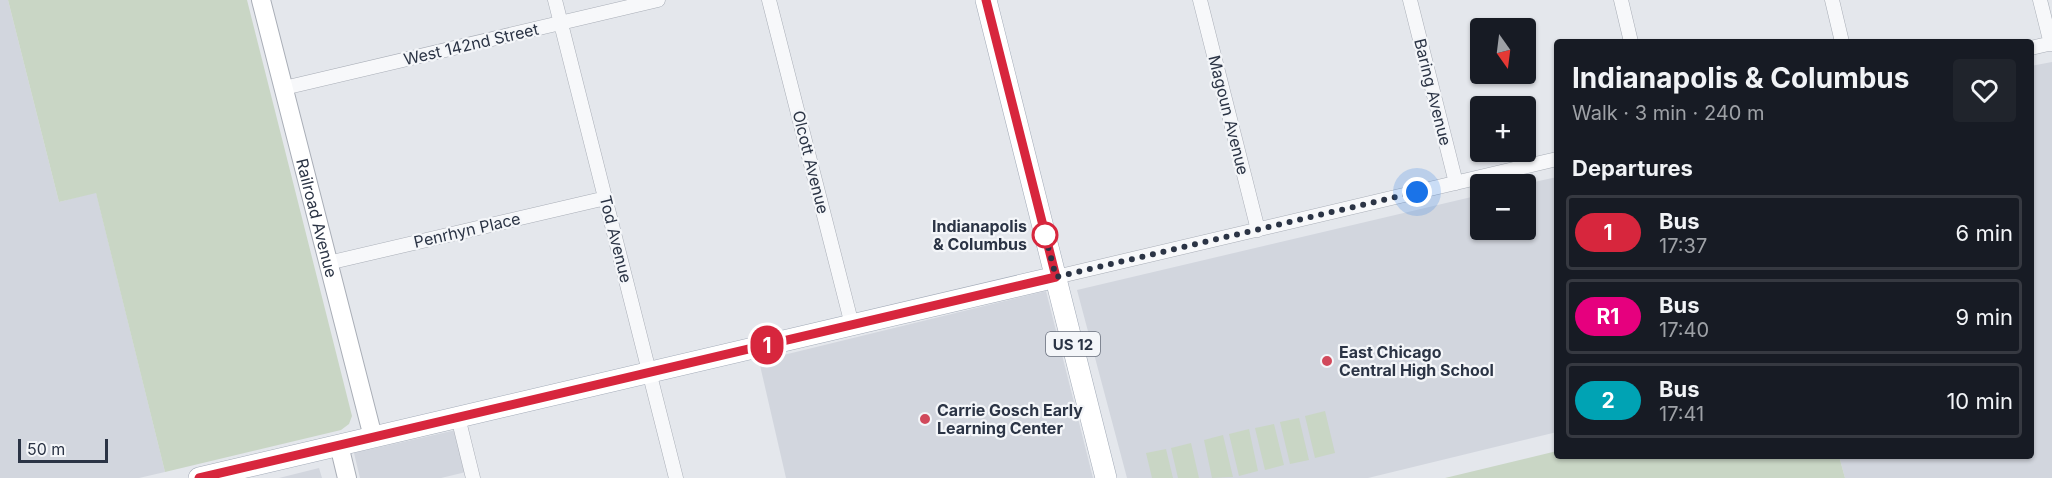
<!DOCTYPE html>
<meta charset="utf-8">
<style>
:root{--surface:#171b24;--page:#20242c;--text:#f1f3f6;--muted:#9ea1a6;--line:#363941}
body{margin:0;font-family:Inter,sans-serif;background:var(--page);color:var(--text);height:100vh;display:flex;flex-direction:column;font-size:22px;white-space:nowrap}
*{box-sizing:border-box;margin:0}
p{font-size:20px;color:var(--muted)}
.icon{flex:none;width:33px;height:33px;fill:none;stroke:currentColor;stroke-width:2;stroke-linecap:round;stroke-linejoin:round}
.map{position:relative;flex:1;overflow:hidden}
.panel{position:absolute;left:1554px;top:39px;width:480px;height:420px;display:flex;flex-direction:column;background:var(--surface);border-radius:6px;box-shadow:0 2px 4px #0004}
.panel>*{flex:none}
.badge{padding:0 12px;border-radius:20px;font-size:21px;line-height:39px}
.needle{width:39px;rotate:166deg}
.buttons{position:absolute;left:1470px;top:18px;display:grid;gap:12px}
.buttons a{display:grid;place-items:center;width:66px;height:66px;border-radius:6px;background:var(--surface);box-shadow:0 2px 4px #0004;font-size:30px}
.scale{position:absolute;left:18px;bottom:15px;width:90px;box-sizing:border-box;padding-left:6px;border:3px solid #2b3445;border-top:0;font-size:16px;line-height:21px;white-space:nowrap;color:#2b3445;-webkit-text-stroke:4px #f4f6f9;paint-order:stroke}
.you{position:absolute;width:30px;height:30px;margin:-15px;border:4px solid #fff;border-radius:50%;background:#1a73e8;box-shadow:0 0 0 9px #1a73e833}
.map>.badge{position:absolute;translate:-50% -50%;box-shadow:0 0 0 3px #fff}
h2{padding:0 18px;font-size:22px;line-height:54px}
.round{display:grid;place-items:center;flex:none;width:63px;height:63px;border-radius:6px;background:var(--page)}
.head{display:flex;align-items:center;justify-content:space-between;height:102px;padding:0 18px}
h1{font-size:28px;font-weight:700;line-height:45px}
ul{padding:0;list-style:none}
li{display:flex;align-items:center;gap:18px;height:75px;margin:0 12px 9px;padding:0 6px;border:3px solid var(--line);border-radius:6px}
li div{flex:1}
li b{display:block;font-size:22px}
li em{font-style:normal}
li .badge{min-width:66px;font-weight:700;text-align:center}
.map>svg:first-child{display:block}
.built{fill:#d2d6de}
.green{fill:#c9d6c5}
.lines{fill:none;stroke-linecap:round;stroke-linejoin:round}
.street-casing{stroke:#a9aeb7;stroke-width:15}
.secondary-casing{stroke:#a9aeb7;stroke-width:20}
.primary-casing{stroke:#a3abb8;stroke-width:22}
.street{stroke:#f7f8fa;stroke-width:14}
.secondary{stroke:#fff;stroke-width:18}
.primary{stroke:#fff;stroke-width:21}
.line-casing{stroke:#fff;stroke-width:14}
.line{stroke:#d7263d;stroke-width:9}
.walk{stroke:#2b3445;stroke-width:6;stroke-dasharray:0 10.8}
.stop-dot{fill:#fff;stroke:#d7263d;stroke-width:3}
.poi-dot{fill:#d1495b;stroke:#f4f6f9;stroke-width:2}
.labels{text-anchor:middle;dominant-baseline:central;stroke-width:4.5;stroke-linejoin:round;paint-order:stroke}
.shield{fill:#f4f6f9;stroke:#676e7b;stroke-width:1.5}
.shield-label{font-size:15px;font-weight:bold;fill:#2b3445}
.street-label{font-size:16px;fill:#2b3445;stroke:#f4f6f9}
.stop-label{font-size:16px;font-weight:bold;fill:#2b3445;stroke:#f4f6f9;text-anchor:end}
.poi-label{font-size:16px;font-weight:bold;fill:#2b3445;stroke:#f4f6f9;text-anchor:start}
</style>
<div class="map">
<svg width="2052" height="478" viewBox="0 0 2052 478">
<rect width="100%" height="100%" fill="#e4e7ec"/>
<path class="built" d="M0 0H8L59 202 96 192 165 472 139 478H0Z
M2052 62V478H1845L1839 456H2031V66Z
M1557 177V432L1368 478H1127L1077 290 1480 195V230H1526L1525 184Z
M1046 291 1093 478H786L759 361Z
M456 430 466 472 441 478H360L354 453Z
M319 468 322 478H279Z"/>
<path class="green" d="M8 0H247L352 416 349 424 341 430 165 472 96 193 59 202Z
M1325 411 1335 453 1315 458 1305 416Z
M1299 418 1309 460 1290 464 1280 422Z
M1274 424 1284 465 1265 470 1255 428Z
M1249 429 1258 471 1239 476 1229 434Z
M1223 435 1233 477 1212 478 1204 440Z
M1191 443 1199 478H1178L1171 448Z
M1166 449 1173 478H1152L1146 453Z
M1557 451V456H1839L1845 478H1445Z"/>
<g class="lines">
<defs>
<path id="street" d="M555 0 676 478
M769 0 852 325
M1200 0 1258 230
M1410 0 1456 183
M1621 0 1631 42
M1832 0 1842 42
M2040 0 2051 44
M2031 48 2052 43
M284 88 658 0
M328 263 606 198
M1056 277 1557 159
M458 417 473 478"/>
<g id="secondary">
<path id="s1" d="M261 0 373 437"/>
<path d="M339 445 347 478"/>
</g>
<path id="primary" d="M986 0 1106 478
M199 478 1056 277"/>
</defs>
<use href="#street" class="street-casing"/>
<use href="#secondary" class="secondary-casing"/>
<use href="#primary" class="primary-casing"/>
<use href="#street" class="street"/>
<use href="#secondary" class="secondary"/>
<use href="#primary" class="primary"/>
</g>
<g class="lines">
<defs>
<path id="line" d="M199 478 1056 277 986 0"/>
</defs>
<use href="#line" class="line-casing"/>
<use href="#line" class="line"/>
<path class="walk" d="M1045 235 1044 231 1056 277 1417 192"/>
</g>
<circle class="stop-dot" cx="1045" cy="235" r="12"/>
<g class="poi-dot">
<circle cx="1327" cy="361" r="6"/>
<circle cx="925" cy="419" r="6"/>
</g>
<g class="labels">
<rect class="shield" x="1046" y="332" width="54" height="24" rx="4.5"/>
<g class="shield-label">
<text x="1073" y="344">US 12</text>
</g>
<g class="street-label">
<text transform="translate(471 44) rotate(-13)">West 142nd Street</text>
<text transform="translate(1433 92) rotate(76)">Baring Avenue</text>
<text transform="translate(1229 115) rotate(76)">Magoun Avenue</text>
<text transform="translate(811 162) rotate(76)">Olcott Avenue</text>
<text stroke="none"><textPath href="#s1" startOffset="225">Railroad Avenue</textPath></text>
<text transform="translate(467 230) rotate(-13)">Penrhyn Place</text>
<text transform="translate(616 239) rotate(76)">Tod Avenue</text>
</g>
<g class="stop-label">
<text x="1027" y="226">Indianapolis<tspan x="1027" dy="18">&amp; Columbus</tspan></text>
</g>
<g class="poi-label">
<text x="1339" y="352">East Chicago<tspan x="1339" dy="18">Central High School</tspan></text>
<text x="937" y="410">Carrie Gosch Early<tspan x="937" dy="18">Learning Center</tspan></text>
</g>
</g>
</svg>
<div class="buttons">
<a><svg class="needle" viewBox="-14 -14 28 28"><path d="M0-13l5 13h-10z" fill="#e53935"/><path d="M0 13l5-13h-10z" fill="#9ea1a6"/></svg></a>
<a>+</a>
<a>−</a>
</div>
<div class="scale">50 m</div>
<div class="you" style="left:1417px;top:192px"></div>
<b class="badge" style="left:767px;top:345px;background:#d7263d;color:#fff">1</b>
<section class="panel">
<div class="head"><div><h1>Indianapolis &amp; Columbus</h1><p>Walk · 3 min · 240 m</p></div><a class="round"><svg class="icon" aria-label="heart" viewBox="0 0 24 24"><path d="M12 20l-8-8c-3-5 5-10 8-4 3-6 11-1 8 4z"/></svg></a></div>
<h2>Departures</h2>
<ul>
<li><span class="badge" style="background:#d7263d;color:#fff">1</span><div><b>Bus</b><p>17:37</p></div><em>6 min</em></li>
<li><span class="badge" style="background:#e6007e;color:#fff">R1</span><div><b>Bus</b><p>17:40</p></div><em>9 min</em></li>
<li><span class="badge" style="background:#00a3b4;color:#fff">2</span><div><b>Bus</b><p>17:41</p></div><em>10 min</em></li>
</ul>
</section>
</div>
